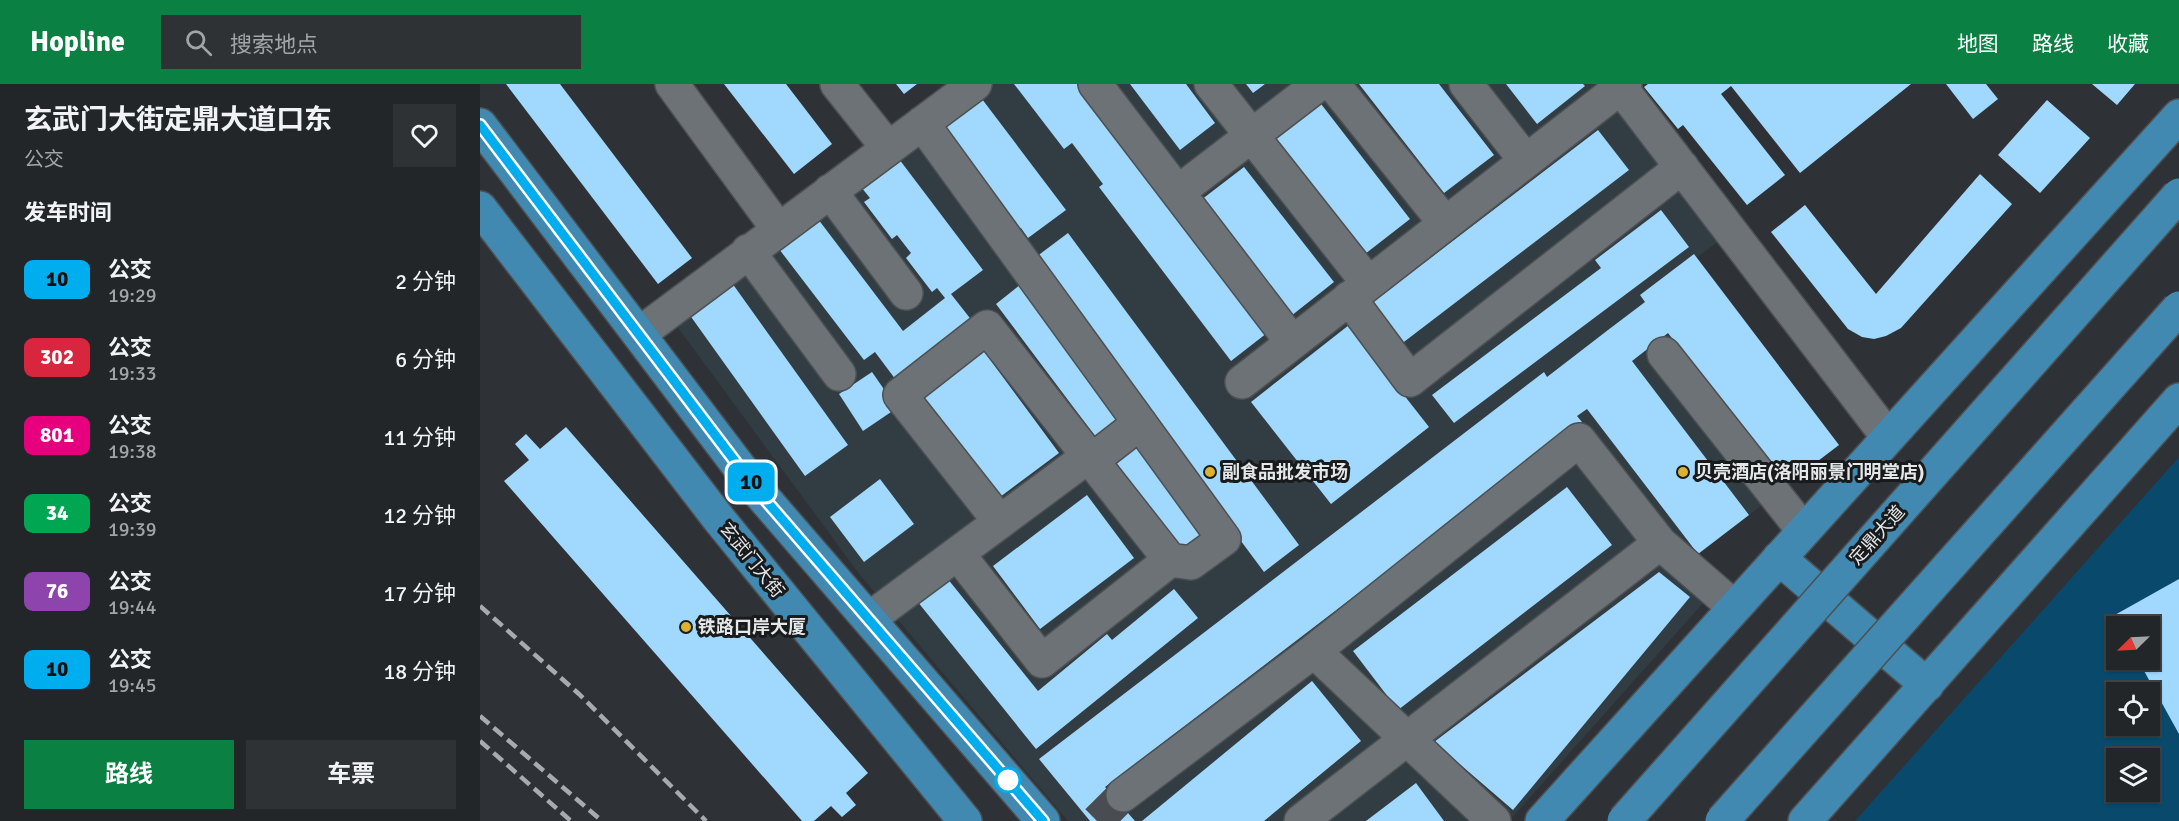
<!DOCTYPE html>
<html lang="zh">
<meta charset="utf-8">
<style>
:root{--surface:#222628;--page:#2e3234;--text:#f1f3f6;--muted:#a2a5a8;--line:#3f4345;--accent:#0b8043}
body{margin:0;font-family:Signika,"Noto Sans SC",sans-serif;background:var(--page);color:var(--text);height:100vh;display:flex;flex-direction:column;font-size:22px;white-space:nowrap}
*{box-sizing:border-box;margin:0}
p{font-size:20px;color:var(--muted)}
.icon{flex:none;width:33px;height:33px;fill:none;stroke:currentColor;stroke-width:2;stroke-linecap:round;stroke-linejoin:round}
.map{position:relative;flex:1;overflow:hidden}
.sheet{display:flex;flex-direction:column;background:var(--surface);width:480px}
.sheet>*{flex:none}
.badge{padding:0 12px;border-radius:9px;font-size:21px;line-height:39px}
.needle{width:39px;rotate:246deg}
.controls{position:absolute;left:1626px;top:532px;display:grid;gap:12px}
.controls a{display:grid;place-items:center;width:54px;height:54px;border-radius:0px;background:var(--surface);box-shadow:0 2px 4px #0004,0 0 0 2px var(--line);font-size:30px}
.map>.badge{position:absolute;translate:-50% -50%;box-shadow:0 0 0 3px #fff}
h2{padding:0 24px;font-size:22px;line-height:54px}
.round{display:grid;place-items:center;flex:none;width:63px;height:63px;border-radius:0px;background:var(--page)}
.summary{display:flex;align-items:center;justify-content:space-between;height:102px;padding:0 24px}
h1{font-size:28px;font-weight:700;line-height:45px}
.cta{display:flex;gap:12px;margin-top:auto;padding:12px 24px}
.cta a{flex:1;height:69px;border-radius:0px;background:var(--accent);color:#fff;font-size:24px;font-weight:700;line-height:69px;text-align:center}
.cta a+a{background:var(--page);color:var(--text)}
ul{padding:0;list-style:none}
li{display:flex;align-items:center;gap:18px;height:78px;padding:0 24px}
li div{flex:1}
li b{display:block;font-size:22px}
li em{font-style:normal}
li .badge{min-width:66px;font-weight:700;text-align:center}
header{display:flex;align-items:center;gap:36px;box-sizing:border-box;height:84px;padding:0 30px;background:var(--accent);color:#fff}
header strong{font-size:28px}
nav{display:flex;gap:33px;margin-inline-start:auto;font-size:21px}
.search{width:420px;height:54px;background:var(--page);display:flex;align-items:center;gap:15px;box-sizing:border-box;padding:0 21px;border-radius:0px;color:var(--muted);font-size:22px}
main{display:flex;flex:1;min-height:0}
.map>svg:first-child{display:block}
.built{fill:#323c43}
.green{fill:#08496c;fill-rule:evenodd}
.building{fill:#a1d8fe}
.lines{fill:none;stroke-linecap:round;stroke-linejoin:round}
.minor-tunnel{stroke:#494d51;stroke-width:33;stroke-dasharray:33 16;stroke-linecap:butt}
.minor-casing{stroke:#4c5052;stroke-width:36}
.major-casing{stroke:#4c5052;stroke-width:36}
.minor{stroke:#6c7276;stroke-width:33}
.major{stroke:#4189b0;stroke-width:33}
.rail{stroke:#a8abae;stroke-width:4.5;stroke-dasharray:12 6;stroke-linecap:butt}
.major-bridge-casing{stroke:#4c5052;stroke-width:36;stroke-linecap:butt}
.major-bridge{stroke:#4189b0;stroke-width:33}
.line-casing{stroke:#fff;stroke-width:14}
.line{stroke:#00aeef;stroke-width:9}
.poi-dot{fill:#dcb233;stroke:#181a1b;stroke-width:2}
.stop-dot{fill:#fff;stroke:#00aeef;stroke-width:3}
.labels{text-anchor:middle;dominant-baseline:central;stroke-width:6;stroke-linejoin:round;paint-order:stroke}
.poi-label{font-size:18px;font-weight:bold;fill:#e5e8ea;stroke:#181a1b;text-anchor:start}
.street-label{font-size:18px;fill:#e5e8ea;stroke:#181a1b}
</style>
<header>
<strong>Hopline</strong>
<div class="search"><svg class="icon" aria-label="search" viewBox="0 0 24 24"><circle cx="10" cy="10" r="6"/><path d="M15 15l6 6"/></svg>搜索地点</div>
<nav><a>地图</a><a>路线</a><a>收藏</a></nav>
</header>
<main>
<section class="sheet">
<div class="summary"><div><h1>玄武门大街定鼎大道口东</h1><p>公交</p></div><a class="round"><svg class="icon" aria-label="heart" viewBox="0 0 24 24"><path d="M12 20l-8-8c-3-5 5-10 8-4 3-6 11-1 8 4z"/></svg></a></div>
<h2>发车时间</h2>
<ul>
<li><span class="badge" style="background:#00aeef;color:#111">10</span><div><b>公交</b><p>19:29</p></div><em>2 分钟</em></li>
<li><span class="badge" style="background:#d7263d;color:#fff">302</span><div><b>公交</b><p>19:33</p></div><em>6 分钟</em></li>
<li><span class="badge" style="background:#e6007e;color:#fff">801</span><div><b>公交</b><p>19:38</p></div><em>11 分钟</em></li>
<li><span class="badge" style="background:#00a651;color:#fff">34</span><div><b>公交</b><p>19:39</p></div><em>12 分钟</em></li>
<li><span class="badge" style="background:#8e44ad;color:#fff">76</span><div><b>公交</b><p>19:44</p></div><em>17 分钟</em></li>
<li><span class="badge" style="background:#00aeef;color:#111">10</span><div><b>公交</b><p>19:45</p></div><em>18 分钟</em></li>
</ul>
<div class="cta"><a>路线</a><a>车票</a></div>
</section>
<div class="map">
<svg width="1699" height="737" viewBox="0 0 1699 737">
<rect width="100%" height="100%" fill="#2e3236"/>
<path class="built" d="M474 0H1129L1239 157 1216 174 1359 361 1219 470 1241 499 1029 737H588L380 491 179 218Z"/>
<path class="green" d="M1699 373V737H1375ZM1636 543H1670V576H1636ZM1636 609H1670V642H1636ZM1636 675H1670V708H1636Z"/>
<path class="building" d="M26 0H80L212 174 178 200Z
M244 0H306L352 60 314 90Z
M416 0H437L424 10Z
M534 0H597L787 249 751 277 619 103 623 100 592 59 584 65Z
M650 0H706L735 39 700 66Z
M766 0H785L773 9Z
M879 0H959L1014 71 964 109Z
M1026 0H1103L1105 2 1057 40Z
M1168 0H1431L1320 89 1251 2 1241 10 1305 91 1267 121 1203 41 1198 45 1164 3Z
M1466 0H1506L1518 15 1493 35Z
M1612 0H1655L1637 21Z
M502 15 586 126 548 154 541 144 535 148 509 114 514 109 500 91 495 95 464 43Z
M838 16 930 135 885 170 793 51Z
M1567 16 1610 54 1560 109 1518 71Z
M1118 46 1149 86 916 264 885 224Z
M419 75 503 186 471 210 493 238 416 296 395 268 384 276 299 165 338 135 423 247 465 214 457 204 452 208 426 174 431 169 417 151 412 155 384 118 390 114 381 103Z
M764 83 854 198 811 232 721 116Z
M1500 90 1532 120 1421 244 1406 252 1394 255 1382 253 1368 245 1291 148 1325 121 1396 210Z
M1181 126 1209 163 974 339 952 311 1121 184 1115 176Z
M588 149 819 461 784 488 552 176Z
M1214 170 1359 361 1305 402 1188 249 1152 277 1269 431 1218 470 1107 325 1097 332 1102 338 625 703 655 737H610L559 675 1064 288 1067 293 1128 246 1165 218 1160 211Z
M252 199 368 361 325 392 209 230Z
M541 200 647 341 621 360 516 220Z
M869 241 949 343 851 420 771 318Z
M500 262 579 369 516 416 437 309Z
M392 288 417 324 383 347 359 310Z
M86 343 388 689 366 709 376 721 362 733 351 722 334 737H322L24 397 49 376 35 360 46 350 60 365Z
M655 354 725 448 701 465 631 372Z
M400 395 434 440 384 478 350 433Z
M1087 403 1132 461 918 626 873 567Z
M607 411 654 474 560 545 513 482Z
M1179 488 1210 513 1033 726 954 658Z
M467 494 558 607 627 550 632 556 694 505 718 534 556 665 437 517Z
M1699 495V650L1658 576H1670V543H1639L1633 532Z
M832 597 881 657 784 737H662Z
M936 699 964 737H886Z"/>
<g class="lines">
<path class="minor-tunnel" d="M617 737 643 711"/>
<defs>
<path id="minor" d="M192 0 298 145
M357 0 408 64
M615 0 812 258
M731 0 888 199
M853 0 965 139
M986 0 1046 77
M1138 0 1408 353
M442 39 744 455 711 479 690 476
M350 107 426 209
M698 108 839 0
M268 167 359 290
M869 214 930 296 1202 83
M159 250 495 0
M1184 270 1323 446
M762 298 1145 0
M478 470 562 577 690 476 507 243 420 311 520 438
M389 535 602 377 624 367 660 339
M834 567 1014 737
M643 711 834 567 1099 356 1180 459 1254 523
M821 737 1180 459"/>
<path id="major" d="M0 41 276 405 563 737
M0 124 238 434 485 737
M1299 474 1447 601
M1062 737 1699 32
M1325 737 1699 316"/>
</defs>
<use href="#minor" class="minor-casing"/>
<use href="#major" class="major-casing"/>
<use href="#minor" class="minor"/>
<use href="#major" class="major"/>
<path class="rail" d="M0 522 99 610 226 737
M0 632 122 737
M0 657 91 737"/>
<defs>
<path id="major-bridge" d="M1144 737 1699 111
M1242 737 1699 224"/>
</defs>
<use href="#major-bridge" class="major-bridge-casing"/>
<use href="#major-bridge" class="major-bridge"/>
</g>
<g class="lines">
<defs>
<path id="line" d="M0 41 276 405 563 737"/>
</defs>
<use href="#line" class="line-casing"/>
<use href="#line" class="line"/>
</g>
<g class="poi-dot">
<circle cx="730" cy="388" r="6"/>
<circle cx="1203" cy="388" r="6"/>
<circle cx="206" cy="543" r="6"/>
</g>
<circle class="stop-dot" cx="528" cy="696" r="12"/>
<g class="labels">
<g class="poi-label">
<text x="742" y="388">副食品批发市场</text>
<text x="1215" y="388">贝壳酒店(洛阳丽景门明堂店)</text>
<text x="218" y="543">铁路口岸大厦</text>
</g>
<g class="street-label">
<text transform="translate(1397 451) rotate(-48)">定鼎大道</text>
<text transform="translate(272 476) rotate(51)">玄武门大街</text>
</g>
</g>
</svg>
<div class="controls">
<a><svg class="needle" viewBox="-14 -14 28 28"><path d="M0-13l5 13h-10z" fill="#e53935"/><path d="M0 13l5-13h-10z" fill="#a2a5a8"/></svg></a>
<a><svg class="icon" aria-label="locate" viewBox="0 0 24 24"><circle cx="12" cy="12" r="6"/><path d="M12 2v4M12 18v4M2 12h4M18 12h4"/></svg></a>
<a><svg class="icon" aria-label="layers" viewBox="0 0 24 24"><path d="M12 4l9 5-9 5-9-5zM3 14l9 5 9-5"/></svg></a>
</div>
<b class="badge" style="left:271px;top:398px;background:#00aeef;color:#111">10</b>
</div>
</main>
